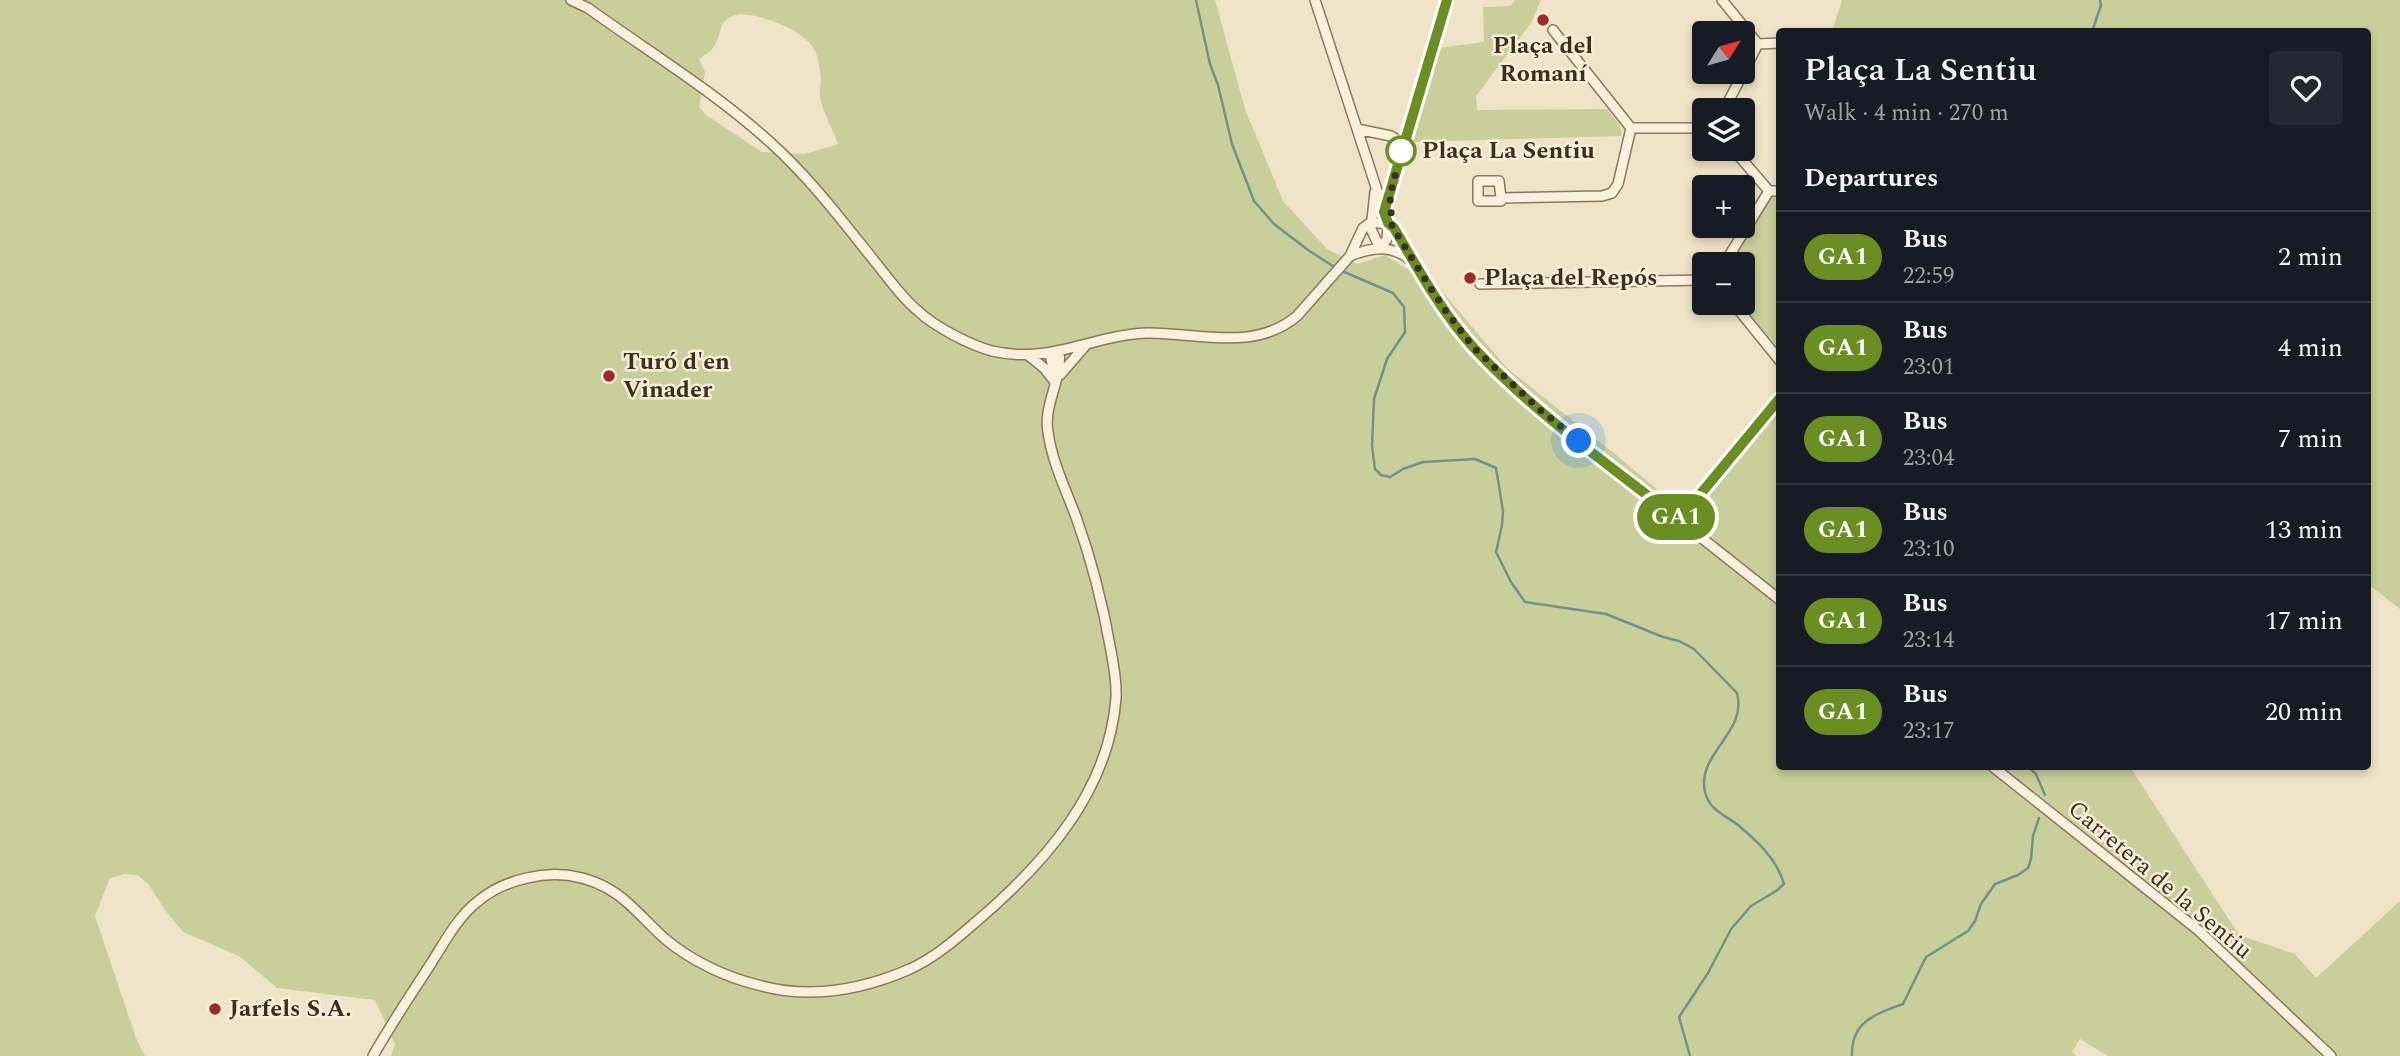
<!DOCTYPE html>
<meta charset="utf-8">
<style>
:root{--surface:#171b24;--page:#242831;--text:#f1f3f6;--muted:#9ea1a6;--line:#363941}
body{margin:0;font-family:Spectral,serif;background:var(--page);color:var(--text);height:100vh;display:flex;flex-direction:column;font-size:26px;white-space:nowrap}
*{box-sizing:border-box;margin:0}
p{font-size:23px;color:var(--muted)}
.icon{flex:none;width:38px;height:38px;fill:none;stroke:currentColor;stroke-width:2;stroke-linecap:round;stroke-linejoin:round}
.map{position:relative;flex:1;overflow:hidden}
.sheet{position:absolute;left:1776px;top:28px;width:595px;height:742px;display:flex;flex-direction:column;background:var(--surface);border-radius:7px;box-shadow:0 4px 10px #0003}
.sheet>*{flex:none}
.badge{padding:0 14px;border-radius:23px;font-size:24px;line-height:46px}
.needle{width:46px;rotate:53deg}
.buttons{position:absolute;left:1692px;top:21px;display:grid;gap:14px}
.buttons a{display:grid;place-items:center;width:63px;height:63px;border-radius:7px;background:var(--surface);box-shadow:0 4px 10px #0003;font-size:35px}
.you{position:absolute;width:35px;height:35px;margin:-18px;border:5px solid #fff;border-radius:50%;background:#1a73e8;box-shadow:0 0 0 10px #1a73e833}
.map>.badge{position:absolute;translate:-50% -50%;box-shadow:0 0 0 4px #fff}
h2{padding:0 28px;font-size:26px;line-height:63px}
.round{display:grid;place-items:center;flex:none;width:74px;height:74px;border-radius:7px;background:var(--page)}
.overview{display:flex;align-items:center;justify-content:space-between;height:119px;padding:0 28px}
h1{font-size:33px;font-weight:600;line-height:52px}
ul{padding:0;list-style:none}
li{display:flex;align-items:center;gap:21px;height:91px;padding:0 28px;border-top:2px solid var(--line)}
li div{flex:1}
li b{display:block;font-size:26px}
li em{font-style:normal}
li .badge{min-width:77px;font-weight:700;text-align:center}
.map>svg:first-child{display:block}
.green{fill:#c9cf9b;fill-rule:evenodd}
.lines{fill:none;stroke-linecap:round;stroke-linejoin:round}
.stream{stroke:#6f938a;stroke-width:2.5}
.street-casing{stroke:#8d765c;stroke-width:12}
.street{stroke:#faf1dc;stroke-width:9}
.line-casing{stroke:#fff;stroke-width:16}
.line{stroke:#6b8e23;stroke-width:10}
.walk{stroke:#3d2e20;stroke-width:7;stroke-dasharray:0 12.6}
.poi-dot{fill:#9e2a2b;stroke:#f7eed8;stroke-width:2.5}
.stop-dot{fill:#fff;stroke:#6b8e23;stroke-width:3.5}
.labels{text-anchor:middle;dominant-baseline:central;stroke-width:5;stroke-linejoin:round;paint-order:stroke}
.poi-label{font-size:24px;font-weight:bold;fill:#3d2e20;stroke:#f7eed8;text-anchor:start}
.stop-label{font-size:24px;font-weight:bold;fill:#3d2e20;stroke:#f7eed8;text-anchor:start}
.street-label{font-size:24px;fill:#3d2e20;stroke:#f7eed8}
</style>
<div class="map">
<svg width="2400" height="1056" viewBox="0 0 2400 1056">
<rect width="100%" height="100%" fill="#f0e4c8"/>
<path class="green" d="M0 0H1215L1245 109 1283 201 1327 249 1357 264 1385 255 1441 290 1507 368 1615 454 1689 516 1780 406V766L2130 767 2239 935 2295 954 2316 978 2400 901V1056H2108L2080 1039 2072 1052 2076 1056H391L395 1044 375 1000 277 988 239 956 183 932 165 910 149 885 138 875 124 874 110 878 95 916 136 1038 145 1056H0ZM739 14C760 14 799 28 812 46 817 53 819 63 820 72 822 81 819 90 820 98 822 109 834 132 838 144L805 154 762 152 706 115 699 107 705 72 699 59C703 56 710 52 713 48 724 33 715 20 739 14Z
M1515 0H1541L1531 23 1476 96 1477 110 1607 109 1620 125 1622 136 1411 142 1439 48 1484 42 1483 7 1511 6Z
M1842 0H2400V609L2368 584V32L1832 31Z
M1780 197V360L1740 303H1743V264H1729L1768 198Z"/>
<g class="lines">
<path class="stream" d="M1196 0 1210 64 1218 85 1232 144 1254 201 1274 224 1308 250 1336 268
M2092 32 2101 5 2100 0
M1342 271 1393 293 1404 307 1405 332 1387 359 1374 399 1372 446 1375 469 1381 475 1390 477 1403 469 1423 462 1475 459 1496 468 1503 511 1502 525 1496 552 1511 582 1525 602 1606 614 1663 637 1679 641 1694 649 1737 693C1748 733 1696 753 1705 792 1710 811 1724 814 1738 825 1757 841 1777 859 1784 884L1776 891 1751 906 1731 929 1708 973 1679 1017 1690 1056
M2027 766 2036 774 2045 795
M1852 1056C1851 1021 1876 1014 1903 1004L1926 957 1968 931 1975 921 1981 904 1995 884 2018 875 2028 868 2031 859 2033 836 2039 818"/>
<defs>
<path id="street" d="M571 0 588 8C649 52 715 92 771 143 811 179 843 222 876 263 889 279 902 298 918 311 935 327 970 345 992 351 1052 365 1094 334 1149 333 1200 333 1254 352 1297 316L1350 256 1363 228 1371 222
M1315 0 1388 224 1387 239 1380 248
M1722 0 1758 44
M1553 30 1631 128
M1758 44 1780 43
M1724 110 1758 44
M1631 128H1704
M1357 129 1391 136 1404 144
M1769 191H1780
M1375 192 1371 229 1380 248
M1501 198 1499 181H1478V201H1501V198L1602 196 1612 193 1618 184 1631 128
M1384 212 1447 0
M1371 222 1388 224 1394 228 1445 310 1474 348 1539 409 1780 600
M1350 256C1372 247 1393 244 1413 262
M1724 264 1769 191 1733 149
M1480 284 1704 280
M1733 303 1780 361
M1050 353 1055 380
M1028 355 1044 368 1055 382
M1060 375 1085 346
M1679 520 1780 398
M1992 766 2198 930 2331 1056
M373 1056C391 1024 412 993 432 962 445 941 458 917 477 902 491 890 509 882 527 878 564 869 601 878 629 904 641 915 652 927 664 938 691 961 727 978 762 986 812 999 864 989 910 969 936 957 956 939 977 921 1045 863 1109 791 1116 698 1117 682 1114 667 1111 651 1103 605 1092 561 1076 517 1066 490 1052 462 1048 432 1043 404 1063 379 1059 351"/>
</defs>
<use href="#street" class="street-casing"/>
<use href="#street" class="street"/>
</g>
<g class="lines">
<defs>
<path id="line" d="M1447 0 1384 212 1388 223 1394 228C1418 269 1442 313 1474 348 1532 411 1612 467 1679 520L1780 398"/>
</defs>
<use href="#line" class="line-casing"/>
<use href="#line" class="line"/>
<path class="walk" d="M1401 151 1390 196 1392 226 1421 273 1445 310 1474 348 1539 409 1579 441"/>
</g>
<g class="poi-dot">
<circle cx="1543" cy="20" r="7"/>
<circle cx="1470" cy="278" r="7"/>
<circle cx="609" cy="376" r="7"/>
<circle cx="215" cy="1009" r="7"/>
</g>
<circle class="stop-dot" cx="1401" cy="151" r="14"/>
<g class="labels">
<g class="poi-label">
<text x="1543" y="46" text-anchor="middle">Plaça del<tspan x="1543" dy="28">Romaní</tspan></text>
<text x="1484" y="278">Plaça del Repós</text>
<text x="623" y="362">Turó d'en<tspan x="623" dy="28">Vinader</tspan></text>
<text x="229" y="1009">Jarfels S.A.</text>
</g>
<g class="stop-label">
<text x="1422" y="151">Plaça La Sentiu</text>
</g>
<g class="street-label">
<text transform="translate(2160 880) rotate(40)">Carretera de la Sentiu</text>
</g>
</g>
</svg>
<div class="buttons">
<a><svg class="needle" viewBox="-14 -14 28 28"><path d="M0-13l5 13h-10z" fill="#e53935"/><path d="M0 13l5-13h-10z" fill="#9ea1a6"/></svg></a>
<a><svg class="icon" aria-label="layers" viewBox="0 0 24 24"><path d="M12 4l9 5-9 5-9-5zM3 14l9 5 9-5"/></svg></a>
<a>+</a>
<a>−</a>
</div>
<div class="you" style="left:1579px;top:441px"></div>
<b class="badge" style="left:1676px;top:517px;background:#6b8e23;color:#fff">GA1</b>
<section class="sheet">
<div class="overview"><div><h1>Plaça La Sentiu</h1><p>Walk · 4 min · 270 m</p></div><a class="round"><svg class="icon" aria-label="heart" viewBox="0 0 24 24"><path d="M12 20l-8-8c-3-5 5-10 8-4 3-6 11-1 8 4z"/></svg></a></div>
<h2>Departures</h2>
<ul>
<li><span class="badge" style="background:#6b8e23;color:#fff">GA1</span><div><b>Bus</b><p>22:59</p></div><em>2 min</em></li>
<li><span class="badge" style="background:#6b8e23;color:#fff">GA1</span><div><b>Bus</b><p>23:01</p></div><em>4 min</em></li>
<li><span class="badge" style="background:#6b8e23;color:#fff">GA1</span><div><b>Bus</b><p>23:04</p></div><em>7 min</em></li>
<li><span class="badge" style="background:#6b8e23;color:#fff">GA1</span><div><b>Bus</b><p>23:10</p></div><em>13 min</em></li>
<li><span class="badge" style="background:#6b8e23;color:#fff">GA1</span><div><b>Bus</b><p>23:14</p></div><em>17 min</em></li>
<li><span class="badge" style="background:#6b8e23;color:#fff">GA1</span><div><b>Bus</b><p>23:17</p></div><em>20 min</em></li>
</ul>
</section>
</div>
